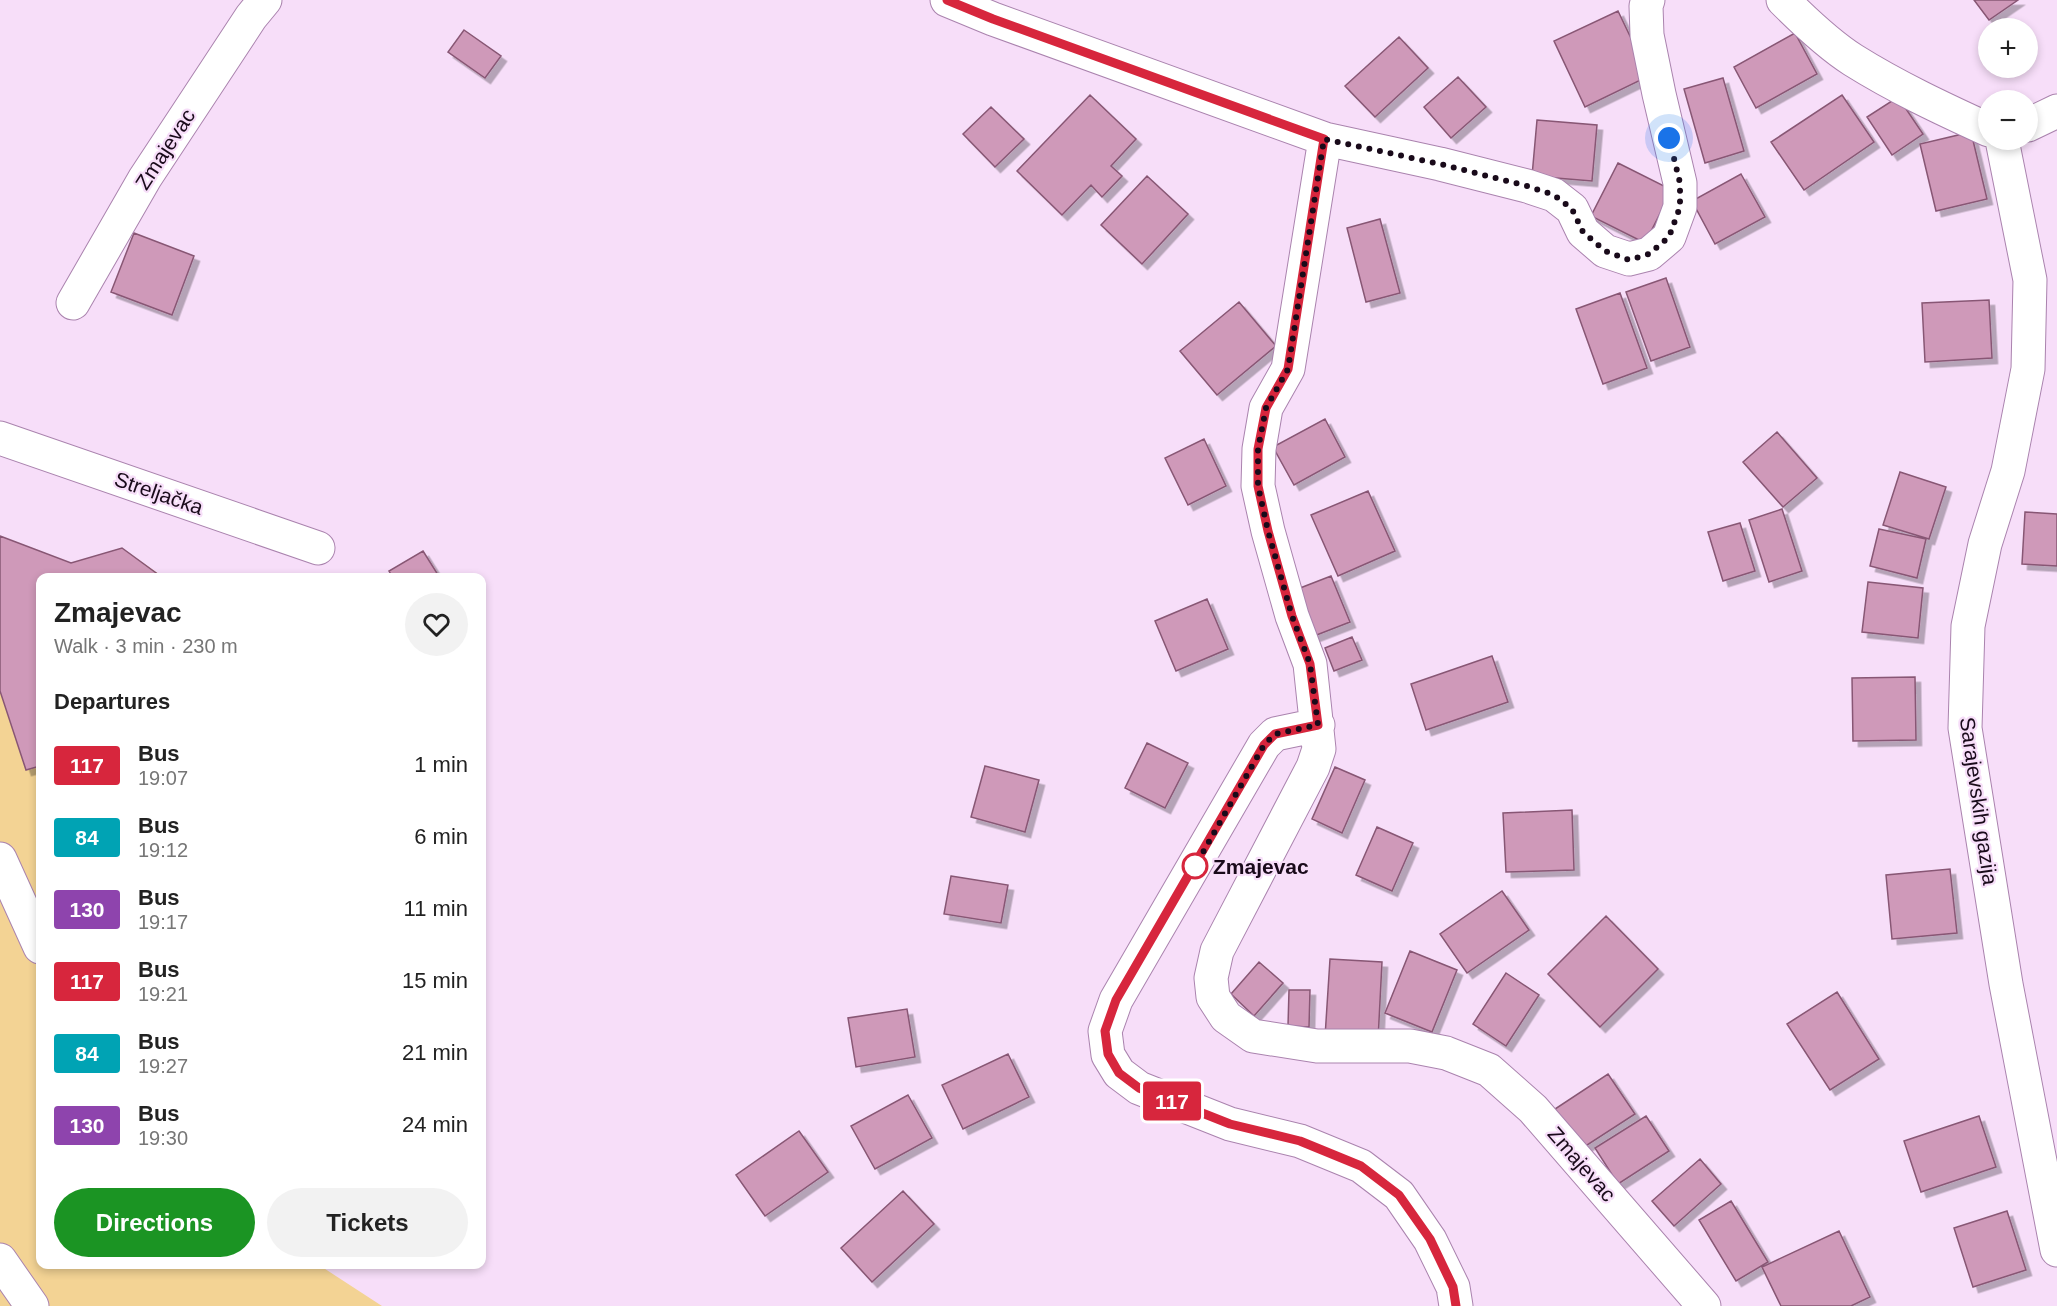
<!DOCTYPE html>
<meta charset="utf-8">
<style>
:root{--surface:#fff;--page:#f2f2f2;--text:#222;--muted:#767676;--accent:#1b9423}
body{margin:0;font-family:Helvetica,sans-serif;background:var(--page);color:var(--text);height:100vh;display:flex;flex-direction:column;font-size:22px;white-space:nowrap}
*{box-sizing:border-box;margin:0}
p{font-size:20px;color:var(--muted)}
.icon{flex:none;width:33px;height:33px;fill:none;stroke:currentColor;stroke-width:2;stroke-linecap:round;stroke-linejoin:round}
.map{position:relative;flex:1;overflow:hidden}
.panel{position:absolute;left:36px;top:573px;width:450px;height:696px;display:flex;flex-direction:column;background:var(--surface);border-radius:12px;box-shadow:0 3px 9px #0003}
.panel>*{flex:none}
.badge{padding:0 12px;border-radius:4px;font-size:21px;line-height:39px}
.fabs{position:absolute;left:1978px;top:18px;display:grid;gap:12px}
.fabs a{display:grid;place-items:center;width:60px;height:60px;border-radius:50%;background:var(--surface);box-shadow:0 3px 9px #0003;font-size:30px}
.you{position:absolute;width:30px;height:30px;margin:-15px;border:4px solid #fff;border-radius:50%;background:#1a73e8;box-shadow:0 0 0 9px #1a73e833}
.map>.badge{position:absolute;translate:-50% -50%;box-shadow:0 0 0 3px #fff}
h2{padding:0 18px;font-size:22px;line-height:54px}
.round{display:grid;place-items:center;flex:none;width:63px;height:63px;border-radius:32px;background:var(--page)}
.summary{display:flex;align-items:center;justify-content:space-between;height:102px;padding:0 18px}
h1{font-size:28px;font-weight:600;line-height:45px}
.button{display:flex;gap:12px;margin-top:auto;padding:12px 18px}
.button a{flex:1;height:69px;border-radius:36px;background:var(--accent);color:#fff;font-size:24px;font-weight:600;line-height:69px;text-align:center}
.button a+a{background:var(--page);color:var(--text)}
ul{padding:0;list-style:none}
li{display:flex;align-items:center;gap:18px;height:72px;padding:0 18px}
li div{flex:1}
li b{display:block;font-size:22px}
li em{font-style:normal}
li .badge{min-width:66px;font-weight:700;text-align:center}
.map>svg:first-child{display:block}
.green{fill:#f3d394}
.building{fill:#cf99b9;stroke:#885774;stroke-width:1.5;filter:url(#shadow)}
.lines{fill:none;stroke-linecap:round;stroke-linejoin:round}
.minor-casing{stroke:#aa83ae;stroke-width:35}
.minor{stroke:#fff;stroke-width:33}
.line-casing{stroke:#fff;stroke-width:14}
.line{stroke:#d7263d;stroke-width:9}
.walk{stroke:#190a1a;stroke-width:6;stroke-dasharray:0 10.8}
.stop-dot{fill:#fff;stroke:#d7263d;stroke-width:3}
.labels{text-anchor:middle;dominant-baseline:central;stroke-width:4.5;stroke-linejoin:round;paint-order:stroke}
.street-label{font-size:21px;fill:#190a1a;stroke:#f7def9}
.stop-label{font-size:21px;font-weight:bold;fill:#190a1a;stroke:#f7def9;text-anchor:start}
</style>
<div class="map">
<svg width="2057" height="1306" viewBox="0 0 2057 1306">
<defs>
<filter id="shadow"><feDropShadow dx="5.5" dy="5.5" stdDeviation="0" flood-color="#0004"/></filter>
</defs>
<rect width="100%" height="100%" fill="#f7def9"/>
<path class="green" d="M0 536 71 563 122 548 163 577 40 578V1264L319 1265 382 1306H0Z"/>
<path class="building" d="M1974 0H2018L1989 20Z
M1618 11 1649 76 1585 107 1554 41Z
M464 30 501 56 485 78 448 52Z
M1795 33 1817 74 1756 108 1734 67Z
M1399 37 1428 68 1375 117 1345 86Z
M1458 77 1486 107 1451 138 1424 107Z
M1723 78 1744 151 1705 163 1684 89Z
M1090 95 1136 139 1111 166 1122 176 1102 197 1091 185 1062 215 1017 171Z
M1842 95 1874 142 1804 190 1771 142Z
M1898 97 1923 134 1892 155 1867 117Z
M991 107 1024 139 995 167 963 134Z
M1537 120 1597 125 1592 181 1532 176Z
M1971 132 1987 199 1936 211 1920 144Z
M1618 163 1672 190 1645 243 1591 216Z
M1741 174 1765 217 1715 244 1692 201Z
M1147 176 1188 214 1142 264 1101 225Z
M1380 219 1400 293 1366 302 1347 228Z
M134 233 194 256 172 315 111 292Z
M1666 278 1690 347 1651 361 1626 292Z
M1620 293 1647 368 1603 384 1576 309Z
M1989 300 1992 358 1925 362 1922 303Z
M1239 302 1276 346 1217 395 1180 351Z
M1325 419 1345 457 1294 485 1273 447Z
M1777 432 1817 478 1783 507 1743 462Z
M1204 439 1226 486 1188 505 1165 458Z
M1900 472 1946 487 1929 539 1883 525Z
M1368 491 1395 551 1338 576 1311 515Z
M1782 509 1802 571 1769 582 1749 520Z
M2025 512 2057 514V566L2022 564Z
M1740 523 1755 571 1723 581 1708 532Z
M1879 529 1926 539 1917 578 1870 566Z
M0 536 71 563 122 548 163 578H40V766L26 770 0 691Z
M423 551 440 578H393L389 571Z
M1331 576 1350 622 1314 636 1295 590Z
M1868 582 1923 588 1918 638 1862 632Z
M1207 599 1228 649 1176 671 1155 621Z
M1352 637 1362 660 1334 671 1325 648Z
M1492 656 1508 702 1426 730 1411 684Z
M1915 677 1916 740 1853 741 1852 678Z
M1147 743 1188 763 1165 808 1125 788Z
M985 766 1039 780 1025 832 971 817Z
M1335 767 1365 780 1342 833 1312 819Z
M1572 810 1574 870 1506 872 1503 813Z
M1377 827 1413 843 1392 891 1356 875Z
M1950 869 1957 933 1892 939 1886 875Z
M951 876 1008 885 1001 923 944 914Z
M1502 891 1529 930 1467 973 1440 934Z
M1606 916 1658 969 1600 1027 1548 974Z
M1410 951 1457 970 1432 1032 1385 1013Z
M1330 959 1382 962 1378 1040 1325 1037Z
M1259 962 1283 983 1254 1016 1231 994Z
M1506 973 1539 995 1506 1046 1473 1024Z
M1289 990H1310L1309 1027 1288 1026Z
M1837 992 1879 1059 1830 1090 1787 1024Z
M907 1009 915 1057 856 1067 848 1018Z
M1008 1054 1029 1097 963 1129 942 1085Z
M1608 1074 1635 1114 1581 1149 1555 1109Z
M908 1095 932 1138 875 1169 851 1126Z
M1646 1116 1669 1151 1618 1184 1595 1148Z
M1979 1116 1996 1167 1921 1192 1904 1141Z
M799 1131 828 1172 765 1216 736 1175Z
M1700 1159 1721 1184 1674 1226 1652 1201Z
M903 1191 934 1224 872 1282 841 1248Z
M1731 1201 1768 1262 1736 1281 1699 1220Z
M2007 1211 2026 1270 1973 1287 1954 1228Z
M1839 1231 1870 1297 1851 1306H1781L1762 1267Z"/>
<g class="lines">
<defs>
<path id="minor" d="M947 0 993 19 1325 139 1440 164 1527 186 1554 195 1572 209 1583 232 1605 251 1629 259 1649 254 1669 237 1680 207V183L1659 94 1647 35 1646 6 1648 0
M1783 0C1804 21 1828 44 1853 60 1896 87 1943 109 1989 130
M2028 125 2057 111
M1325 139 1288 369 1266 408 1259 449 1258 486 1268 531 1292 616 1310 664 1319 749 1313 767 1217 951 1211 978 1213 997 1226 1017 1253 1036 1317 1046H1410L1446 1053 1489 1070 1533 1109 1704 1306
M2002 140 2030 280 2028 369 2008 471 1985 544 1968 626 1965 728 2006 984 2057 1250
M73 303 145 178 251 17 265 0
M0 438 318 548
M1318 725 1275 734 1264 745 1116 1000 1105 1031 1108 1055 1119 1073 1139 1088 1230 1124 1300 1141 1361 1166 1399 1195 1430 1240 1453 1287 1456 1306
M0 859 40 947
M0 1260 32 1306"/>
</defs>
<use href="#minor" class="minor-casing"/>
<use href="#minor" class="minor"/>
</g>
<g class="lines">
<defs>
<path id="line" d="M947 0 993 19 1324 139 1288 369 1266 408 1258 449V486L1268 531 1292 616 1310 664 1318 725 1275 734 1264 745 1116 1000 1105 1031 1108 1054 1119 1073 1139 1088 1230 1124 1300 1141 1361 1166 1399 1195 1430 1239 1453 1287 1456 1306"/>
</defs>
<use href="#line" class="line-casing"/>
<use href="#line" class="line"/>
<path class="walk" d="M1195 866 1194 868 1264 745 1275 734 1318 725 1310 664 1292 616 1268 531 1258 486V449L1266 408 1288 369 1324 139 1440 164 1527 186 1554 195 1572 209 1583 232 1605 251 1629 260 1649 254 1669 237 1680 207V183L1669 138"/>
</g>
<circle class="stop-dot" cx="1195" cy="866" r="12"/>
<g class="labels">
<g class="street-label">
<text transform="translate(165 149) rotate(-57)">Zmajevac</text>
<text transform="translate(159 493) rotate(19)">Streljačka</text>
<text transform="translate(1979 801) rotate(82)">Sarajevskih gazija</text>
<text transform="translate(1582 1164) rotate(49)">Zmajevac</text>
</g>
<g class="stop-label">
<text x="1213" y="866">Zmajevac</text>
</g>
</g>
</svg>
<div class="fabs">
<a>+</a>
<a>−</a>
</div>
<div class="you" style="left:1669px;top:138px"></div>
<b class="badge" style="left:1172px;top:1101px;background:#d7263d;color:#fff">117</b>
<section class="panel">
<div class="summary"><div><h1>Zmajevac</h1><p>Walk · 3 min · 230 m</p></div><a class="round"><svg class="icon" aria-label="heart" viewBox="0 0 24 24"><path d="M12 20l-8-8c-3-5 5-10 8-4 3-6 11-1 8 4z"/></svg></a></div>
<h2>Departures</h2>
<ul>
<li><span class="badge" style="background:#d7263d;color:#fff">117</span><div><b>Bus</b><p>19:07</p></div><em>1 min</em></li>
<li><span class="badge" style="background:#00a3b4;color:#fff">84</span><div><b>Bus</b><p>19:12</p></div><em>6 min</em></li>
<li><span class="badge" style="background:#8e44ad;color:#fff">130</span><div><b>Bus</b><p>19:17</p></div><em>11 min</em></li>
<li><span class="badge" style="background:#d7263d;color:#fff">117</span><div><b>Bus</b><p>19:21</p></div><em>15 min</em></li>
<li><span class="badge" style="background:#00a3b4;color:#fff">84</span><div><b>Bus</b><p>19:27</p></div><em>21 min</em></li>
<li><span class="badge" style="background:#8e44ad;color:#fff">130</span><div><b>Bus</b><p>19:30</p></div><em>24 min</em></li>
</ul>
<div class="button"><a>Directions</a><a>Tickets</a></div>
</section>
</div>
